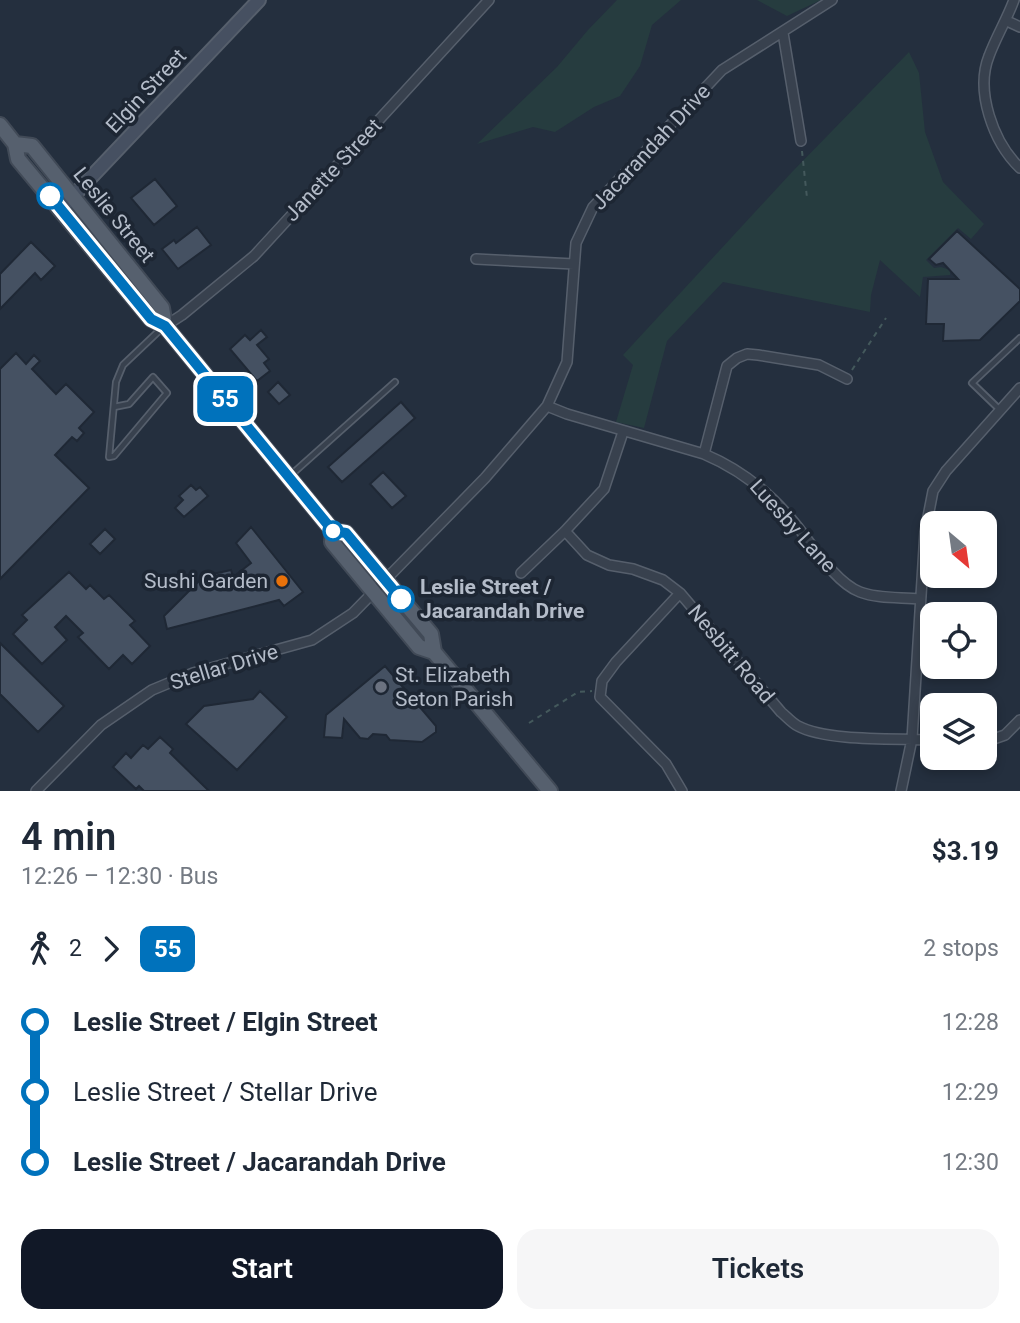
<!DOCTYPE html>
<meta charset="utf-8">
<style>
:root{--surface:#fff;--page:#f6f6f7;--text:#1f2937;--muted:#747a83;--accent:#111827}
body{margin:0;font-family:Roboto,sans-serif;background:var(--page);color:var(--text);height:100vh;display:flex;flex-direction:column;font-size:26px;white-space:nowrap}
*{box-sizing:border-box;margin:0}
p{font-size:23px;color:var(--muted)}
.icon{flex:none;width:38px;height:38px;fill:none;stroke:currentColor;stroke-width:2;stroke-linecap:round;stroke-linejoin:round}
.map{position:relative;height:791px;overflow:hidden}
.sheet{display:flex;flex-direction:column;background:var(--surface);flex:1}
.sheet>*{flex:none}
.badge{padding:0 14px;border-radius:10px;font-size:24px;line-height:46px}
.needle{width:46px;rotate:151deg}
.controls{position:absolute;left:920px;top:511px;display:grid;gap:14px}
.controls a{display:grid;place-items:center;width:77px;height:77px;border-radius:14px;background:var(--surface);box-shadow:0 4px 10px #0003;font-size:35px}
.map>.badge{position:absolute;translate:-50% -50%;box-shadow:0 0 0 4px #fff}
.legs{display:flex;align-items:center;gap:10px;height:77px;padding:0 21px;font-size:23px}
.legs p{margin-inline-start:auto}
.headline{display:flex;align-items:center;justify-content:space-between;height:119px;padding:0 21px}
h1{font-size:38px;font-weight:600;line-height:52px}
.primary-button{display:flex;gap:14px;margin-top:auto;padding:14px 21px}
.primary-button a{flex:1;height:80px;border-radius:21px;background:var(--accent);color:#fff;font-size:28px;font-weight:600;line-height:80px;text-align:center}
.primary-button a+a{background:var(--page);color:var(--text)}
ul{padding:0 21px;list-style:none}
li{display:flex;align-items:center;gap:24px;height:70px;font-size:26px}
li i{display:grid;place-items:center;width:10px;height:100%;margin:0 9px;background:currentColor}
li i::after{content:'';width:18px;height:18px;margin:-9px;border:5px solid;border-radius:50%;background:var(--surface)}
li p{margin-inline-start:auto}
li:first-child i{background:linear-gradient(#0000 50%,currentColor 0)}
li:last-child i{background:linear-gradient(currentColor 50%,#0000 0)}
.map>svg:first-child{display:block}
.green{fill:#263c3f}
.building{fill:#455162;stroke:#1f2835;stroke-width:2}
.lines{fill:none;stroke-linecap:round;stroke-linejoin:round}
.lane-casing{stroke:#565f6c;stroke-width:8}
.street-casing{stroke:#565f6c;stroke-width:12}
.secondary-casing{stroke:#565f6c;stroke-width:16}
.primary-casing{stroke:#414a57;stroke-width:18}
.path{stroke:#44595c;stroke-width:2;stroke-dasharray:5 5;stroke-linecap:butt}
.lane{stroke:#38414e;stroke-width:4.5}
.street{stroke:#38414e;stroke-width:9}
.secondary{stroke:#465061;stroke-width:12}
.primary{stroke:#56606e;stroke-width:14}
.line-1-casing{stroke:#fff;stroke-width:16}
.line-1{stroke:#0072bc;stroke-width:10}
.stop-1-dot{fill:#fff;stroke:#0072bc;stroke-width:3.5}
.food-dot{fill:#e8710a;stroke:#1d2633;stroke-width:2.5}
.worship-dot{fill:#6b7280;stroke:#1d2633;stroke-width:2.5}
.labels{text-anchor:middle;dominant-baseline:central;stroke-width:7;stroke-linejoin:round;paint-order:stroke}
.street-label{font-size:21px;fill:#b4bcc9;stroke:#1d2633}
.poi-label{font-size:21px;fill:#b4bcc9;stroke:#1d2633;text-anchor:end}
.stop-label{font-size:21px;font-weight:bold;fill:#b4bcc9;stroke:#1d2633;text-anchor:start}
</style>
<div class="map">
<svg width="1020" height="791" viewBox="0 0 1020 791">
<rect width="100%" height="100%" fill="#242f3e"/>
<path class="green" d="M617 0H681L652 25 640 66 620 96 594 107 555 132 533 127 477 144 557 67 588 30Z
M757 0H821L787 16Z
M909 52 919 73 925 132 943 182 984 224 971 239 958 228 926 260 934 268 941 267 950 270V275L923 277 920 297 880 260 871 295 870 312 723 282 667 341 644 428 616 422 633 365 623 355 792 172Z"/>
<path class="building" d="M155 179 177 206 154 225 131 198Z
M197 227 211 245 178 269 162 249 174 240 176 243Z
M957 231 1020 289V301L980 340 943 341 944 324H926L928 279H958L943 263 936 265 929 259Z
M31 242 55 266 41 280 35 273 0 309V274Z
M261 330 267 337 257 345 269 359 264 363 270 371 257 381 230 349 245 335 250 340Z
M16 353 26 364 34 355 40 361 32 369 56 394 66 384 94 412 79 428 84 433 77 441 72 437 55 455 89 488 0 579V369Z
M278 382 290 395 279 404 268 392Z
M401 402 415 418 342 482 328 467Z
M383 472 406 496 392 508 370 484Z
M191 485 196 490 200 487 208 496 184 517 175 508 183 500 179 496Z
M251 527 303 592 284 606 279 600 167 629 164 616 204 576 231 570 233 577 251 563 236 543Z
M105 529 115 539 100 554 90 544Z
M69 572 86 589 90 585 104 599 109 595 135 621 130 625 150 646 132 664 123 655 109 669 78 637 83 633 66 616 55 627 67 640 42 664 13 634 27 620 22 615Z
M0 643 64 706 38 732 0 694Z
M385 666 436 726V732L422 742 390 740 386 735 373 734 368 739 360 738 344 719 342 738 324 737 326 715Z
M260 691 287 717 237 770 186 724 204 706 253 699Z
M160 737 173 749 170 753 209 791H144L139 786 136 789 113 767 126 753 131 758 143 745 148 749Z"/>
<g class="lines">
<defs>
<path id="lane" d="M114 407 129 404 153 377 167 393 114 456 109 457 116 382 123 365 161 329
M999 409 972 383 1020 338
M292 474 395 382"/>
<path id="street" d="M1014 0C1007 19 996 37 989 56 975 91 993 142 1020 168
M1007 21 1020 27
M783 33 801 141
M476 259 574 264
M165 326 182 315 254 256 489 0
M547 406 567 414 704 454C742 470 771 493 797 526 813 546 836 583 860 592 878 599 901 597 920 599
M704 454 727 366 737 358 747 354 758 355 819 365 847 379
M565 531 587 555 609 565 633 569 663 580 680 593 781 712C787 717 792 723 798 726 828 742 898 738 933 740
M521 573 565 531 604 489 623 432
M680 593 616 662 602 681 600 697 666 764 682 791
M985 742 1005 735 1020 720
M36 791 101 725 152 690 193 673 312 640 353 613 485 478 547 406 567 362 576 243 593 207 722 70 832 0
M901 791 912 739 925 532 933 491 946 471 1020 388"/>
<path id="secondary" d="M61 209 259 0"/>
<path id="primary" d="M0 125 15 144 18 159 151 319 165 326 333 531 346 533 431 634 434 652
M15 144 32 146 162 308 165 326
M333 531 332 542 419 647 434 652 550 791"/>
</defs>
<use href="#lane" class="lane-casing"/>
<use href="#street" class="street-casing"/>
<use href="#secondary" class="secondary-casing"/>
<use href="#primary" class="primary-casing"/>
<path class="path" d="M802 151 807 198
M852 370 886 318
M529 723 578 692 592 691"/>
<use href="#lane" class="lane"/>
<use href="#street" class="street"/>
<use href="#secondary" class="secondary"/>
<use href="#primary" class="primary"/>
</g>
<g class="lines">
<defs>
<path id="line-1" d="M50 196 151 319 165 326 333 531 346 533 401 599"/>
</defs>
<use href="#line-1" class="line-1-casing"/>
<use href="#line-1" class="line-1"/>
</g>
<g class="stop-1-dot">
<circle cx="50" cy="196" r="12"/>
<circle cx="333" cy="531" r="9"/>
<circle cx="401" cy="599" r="12"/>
</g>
<circle class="food-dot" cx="282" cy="581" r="7"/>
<circle class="worship-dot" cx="381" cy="687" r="7"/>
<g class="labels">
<g class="street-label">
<text transform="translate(146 91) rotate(-47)">Elgin Street</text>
<text transform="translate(651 147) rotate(-47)">Jacarandah Drive</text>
<text transform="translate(333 170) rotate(-47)">Janette Street</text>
<text transform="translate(114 215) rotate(51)">Leslie Street</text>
<text transform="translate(793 526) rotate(48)">Luesby Lane</text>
<text transform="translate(731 654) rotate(50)">Nesbitt Road</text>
<text transform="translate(224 667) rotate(-17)">Stellar Drive</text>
</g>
<g class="poi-label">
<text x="268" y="581">Sushi Garden</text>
<text x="395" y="675" text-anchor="start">St. Elizabeth<tspan x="395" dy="24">Seton Parish</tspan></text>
</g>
<g class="stop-label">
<text x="420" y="587">Leslie Street /<tspan x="420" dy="24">Jacarandah Drive</tspan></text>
</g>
</g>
</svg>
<div class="controls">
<a><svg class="needle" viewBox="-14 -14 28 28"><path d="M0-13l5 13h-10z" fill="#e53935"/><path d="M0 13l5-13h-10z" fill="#747a83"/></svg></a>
<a><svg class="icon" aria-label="locate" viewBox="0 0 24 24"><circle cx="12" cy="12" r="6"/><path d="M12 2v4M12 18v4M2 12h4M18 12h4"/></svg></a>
<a><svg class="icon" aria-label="layers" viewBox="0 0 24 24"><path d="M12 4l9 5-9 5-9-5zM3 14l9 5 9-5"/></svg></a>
</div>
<b class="badge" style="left:225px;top:399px;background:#0072bc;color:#fff">55</b>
</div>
<section class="sheet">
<div class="headline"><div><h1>4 min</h1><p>12:26 – 12:30 · Bus</p></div><b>$3.19</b></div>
<div class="legs"><svg class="icon" aria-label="walk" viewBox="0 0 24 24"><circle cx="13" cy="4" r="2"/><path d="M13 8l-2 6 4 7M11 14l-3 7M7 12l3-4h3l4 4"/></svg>2<svg class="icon" aria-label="forward" viewBox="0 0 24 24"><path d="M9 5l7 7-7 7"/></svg><b class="badge" style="background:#0072bc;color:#fff">55</b><p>2 stops</p></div>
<ul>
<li><i style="color:#0072bc"></i><b>Leslie Street / Elgin Street</b><p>12:28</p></li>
<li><i style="color:#0072bc"></i><span>Leslie Street / Stellar Drive</span><p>12:29</p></li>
<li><i style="color:#0072bc"></i><b>Leslie Street / Jacarandah Drive</b><p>12:30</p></li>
</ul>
<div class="primary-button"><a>Start</a><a>Tickets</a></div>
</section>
